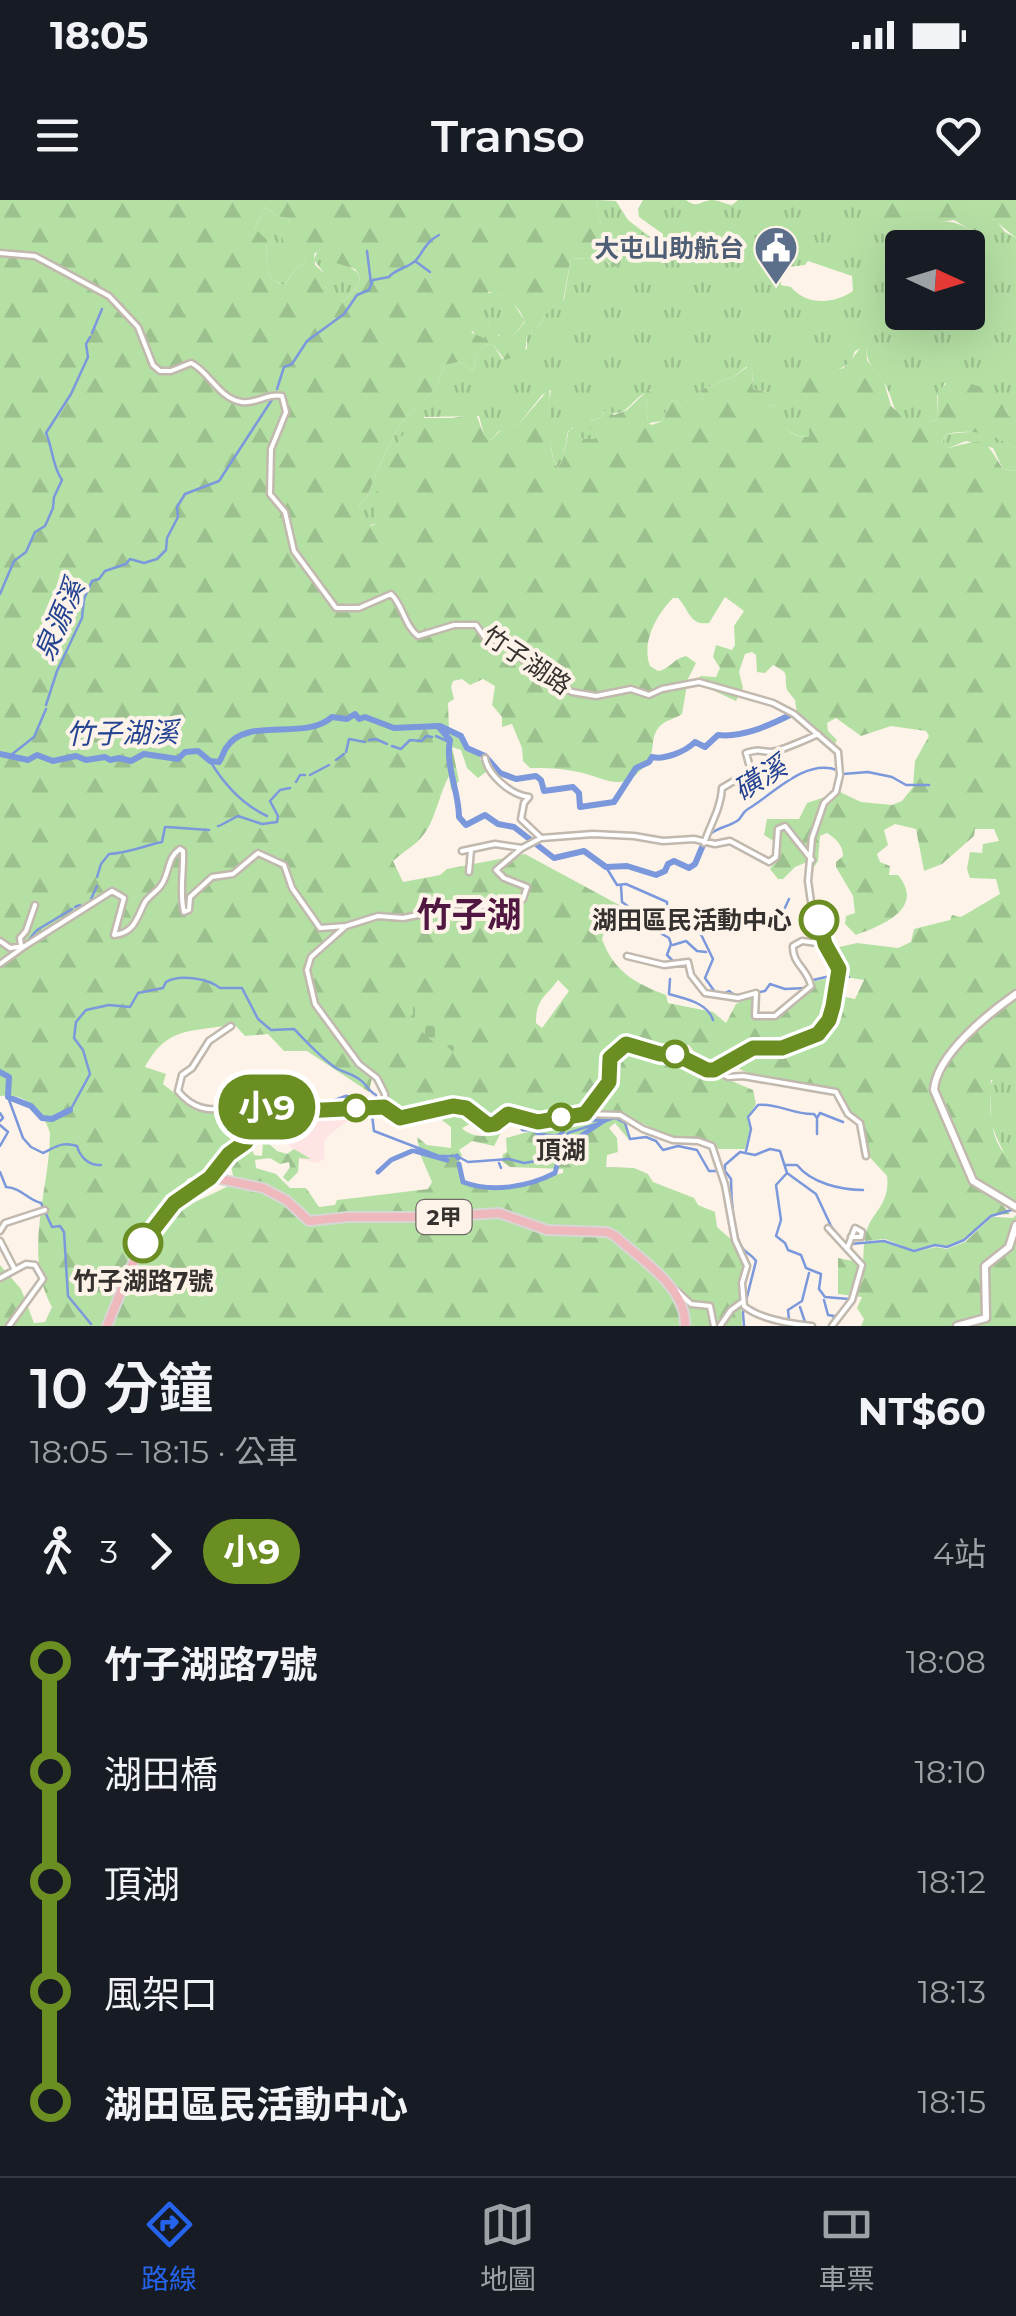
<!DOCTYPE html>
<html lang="zh-TW">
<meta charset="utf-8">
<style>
:root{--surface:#171b24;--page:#242831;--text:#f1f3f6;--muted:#9ea1a6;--line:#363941;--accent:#2563eb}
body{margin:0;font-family:Montserrat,"Noto Sans TC",sans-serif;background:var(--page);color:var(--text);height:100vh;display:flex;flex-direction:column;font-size:38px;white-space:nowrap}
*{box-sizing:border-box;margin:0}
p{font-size:32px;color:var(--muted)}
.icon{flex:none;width:55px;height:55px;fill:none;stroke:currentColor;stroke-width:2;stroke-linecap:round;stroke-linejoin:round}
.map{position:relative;height:1126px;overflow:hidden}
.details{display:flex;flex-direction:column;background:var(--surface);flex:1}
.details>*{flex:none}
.badge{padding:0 20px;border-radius:32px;font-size:35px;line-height:65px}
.needle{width:65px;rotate:94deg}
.fabs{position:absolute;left:885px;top:30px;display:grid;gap:20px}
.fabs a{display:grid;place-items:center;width:100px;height:100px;border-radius:10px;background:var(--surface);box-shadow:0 10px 40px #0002;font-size:50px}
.map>.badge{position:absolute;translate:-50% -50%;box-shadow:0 0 0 5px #fff}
.legs{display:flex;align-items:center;gap:15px;height:110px;padding:0 30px;font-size:32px}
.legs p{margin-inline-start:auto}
.overview{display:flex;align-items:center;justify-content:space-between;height:170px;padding:0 30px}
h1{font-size:55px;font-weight:600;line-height:75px}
ul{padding:0 30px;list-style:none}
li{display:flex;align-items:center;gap:35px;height:110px;font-size:38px}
li i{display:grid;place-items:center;width:15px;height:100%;margin:0 12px;background:currentColor}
li i::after{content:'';width:25px;height:25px;margin:-12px;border:8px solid;border-radius:50%;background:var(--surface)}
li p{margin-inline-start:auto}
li:first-child i{background:linear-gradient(#0000 50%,currentColor 0)}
li:last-child i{background:linear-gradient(currentColor 50%,#0000 0)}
.status{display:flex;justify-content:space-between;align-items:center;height:70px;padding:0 50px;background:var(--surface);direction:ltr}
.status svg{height:28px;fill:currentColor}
header{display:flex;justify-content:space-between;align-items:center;height:130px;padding:0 30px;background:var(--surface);font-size:45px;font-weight:600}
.tabs{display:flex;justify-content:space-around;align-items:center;height:140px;border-top:2px solid var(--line);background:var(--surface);font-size:28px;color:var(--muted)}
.tabs a{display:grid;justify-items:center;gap:5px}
.tabs .current{color:var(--accent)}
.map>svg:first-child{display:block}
.education{fill:#ffe4e4}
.grass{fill:url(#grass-tufts);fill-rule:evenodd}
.forest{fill:url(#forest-firs);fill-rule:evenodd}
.cemetery{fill:url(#cemetery-stones)}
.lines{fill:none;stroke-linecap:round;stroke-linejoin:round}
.stream{stroke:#7a98db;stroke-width:2.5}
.canal{stroke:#7a98db;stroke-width:5}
.river{stroke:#7a98db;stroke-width:6}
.minor-casing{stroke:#c1b8ae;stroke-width:9}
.secondary-casing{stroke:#c1b8ae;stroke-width:11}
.primary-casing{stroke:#d7d6d5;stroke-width:12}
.minor{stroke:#fff;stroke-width:4}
.secondary{stroke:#fff;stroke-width:6}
.primary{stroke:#eeb8bc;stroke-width:8}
.line-1-casing{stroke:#fff;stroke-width:22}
.line-1{stroke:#6b8e23;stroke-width:15}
.stop-1-dot{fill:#fff;stroke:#6b8e23;stroke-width:5}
.labels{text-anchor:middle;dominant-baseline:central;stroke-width:8;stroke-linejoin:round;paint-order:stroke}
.shield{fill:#fdf3e9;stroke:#716b66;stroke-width:2.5}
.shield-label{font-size:22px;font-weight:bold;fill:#35312e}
.service-label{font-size:25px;font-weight:bold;fill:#4e5e75;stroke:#fdf3e9;text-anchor:end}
.street-label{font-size:25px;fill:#35312e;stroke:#fdf3e9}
.stop-label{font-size:25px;font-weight:bold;fill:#35312e;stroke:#fdf3e9}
.water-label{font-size:28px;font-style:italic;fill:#244391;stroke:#fdf3e9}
.district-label{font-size:35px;font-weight:bold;fill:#501740;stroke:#fdf3e9}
</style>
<div class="status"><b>18:05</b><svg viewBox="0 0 49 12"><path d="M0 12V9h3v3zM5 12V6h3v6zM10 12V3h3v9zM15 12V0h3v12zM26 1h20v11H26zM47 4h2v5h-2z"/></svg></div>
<header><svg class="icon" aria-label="menu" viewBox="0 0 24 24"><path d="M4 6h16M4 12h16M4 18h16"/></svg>Transo<svg class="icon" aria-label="heart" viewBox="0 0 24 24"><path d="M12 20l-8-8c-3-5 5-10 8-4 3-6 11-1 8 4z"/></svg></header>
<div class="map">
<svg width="1016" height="1126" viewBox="0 0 1016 1126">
<defs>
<pattern id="grass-tufts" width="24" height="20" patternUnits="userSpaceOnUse" patternTransform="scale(2.5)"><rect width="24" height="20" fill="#b5e0a4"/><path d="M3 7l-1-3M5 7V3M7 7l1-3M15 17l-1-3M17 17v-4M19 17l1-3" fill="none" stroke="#9cc18e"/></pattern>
<pattern id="forest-firs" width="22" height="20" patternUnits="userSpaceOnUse" patternTransform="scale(2.5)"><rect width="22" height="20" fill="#b5e0a4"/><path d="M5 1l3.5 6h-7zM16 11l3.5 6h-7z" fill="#9cc18e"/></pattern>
<pattern id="cemetery-stones" width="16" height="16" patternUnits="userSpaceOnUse" patternTransform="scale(2.5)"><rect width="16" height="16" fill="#b5e0a4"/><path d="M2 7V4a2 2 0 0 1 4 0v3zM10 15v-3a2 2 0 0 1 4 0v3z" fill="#9cc18e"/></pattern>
</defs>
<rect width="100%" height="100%" fill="#fdf3e9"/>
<path class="education" d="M271 908 330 913 366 909 367 916 358 920H348L328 936 324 942 325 958 318 963 295 958 292 947 277 937 261 916Z"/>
<path class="grass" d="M598 0 616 1 628 20 658 43 663 40V34L639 17 638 9 643 0H686C697 9 700 1 712 0 719 0 725 4 732 5L738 0H856L862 9 900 25 910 20C939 27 944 13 974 32L990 19 996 20 1005 32 1016 38V221L1011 219 1002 205 945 183 937 196V219L926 224C885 217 899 205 883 181 874 168 867 165 866 146L855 151C849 169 839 171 822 169L809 237C787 238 784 220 763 217V209L775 204 771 193 753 189 752 169 746 167 733 177 700 190 703 201 689 212 684 211 675 199 669 203 663 221 648 223 646 202 651 190C632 196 627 221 605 211L600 218 590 221 597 235 594 239H583L572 228 568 231 563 259 558 268C548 257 548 207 551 190L542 195 518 225 499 231 491 240 484 235 479 216 424 217 376 324 369 325 359 305 367 297C374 278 391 238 402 223 418 199 436 199 444 165L459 162 473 171 478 150 489 144 494 146 502 159 527 149V135L540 125 546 113 564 100 571 58 589 59 598 55 610 65 618 66C613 44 595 23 598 0ZM902 48H968V112H902ZM808 61 852 76 853 91C834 104 807 106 791 87L781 85V68L805 65Z
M265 7 277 16 289 19 288 23H278C279 44 294 46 305 59L303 65 297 68 284 85C263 80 266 60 267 43L255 29Z
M318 49 325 51C336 67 351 63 360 76L358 86 343 102 336 99 323 84 324 73 314 60Z
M493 92 511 100 525 121 514 135 501 137 496 133 498 121 489 122 485 137 478 138 469 127V115L486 94Z
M980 231 991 234 1016 248V271L1003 269 993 248 966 241 948 248 942 243 946 234Z
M994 877H1016V964L1006 958 991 924 990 886Z"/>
<path class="forest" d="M0 0H598C595 22 613 44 618 66H612L598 55 589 59 571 58 563 102 546 113 540 125 527 135 525 153 505 160 494 146 489 144 478 150 473 171 459 162 444 165C435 201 419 198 402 223 391 238 374 278 367 297L359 305 371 326 376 324C370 284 391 248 416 218H452L476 214 484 235 491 240 502 229 518 225 549 189C552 207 546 256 558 268L563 259 569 229H574L583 239H594L597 235 588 227V222L600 218 606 210 614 215 627 210 648 190 651 192 646 202 648 222 651 225 663 221 669 203 675 199 684 211H689L703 201 700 190 733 177 749 166 752 169 753 189 771 193 777 198 775 204 763 209V217C788 220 784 238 809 237 812 219 787 189 810 172 819 166 834 171 844 168L863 145 866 146 867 160 884 182 891 206C903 218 921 229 937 219L938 191 948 182C968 182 989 185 1001 202 1006 211 1007 216 1016 221V248C992 234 974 228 946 234L942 242 948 248C985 239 983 236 1003 269L1016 271V791L957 845 933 890 974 987 1000 1002 1010 1014 991 1015 964 1039 947 1046 935 1044 913 1050 885 1039 865 1041C866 1013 891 1009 887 976L866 953 860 919 852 914 836 890 753 875 721 861 712 864 700 859 689 845 660 848 631 840C606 848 610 861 606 883L582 912 538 921 509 912 491 921 476 913 470 924 462 928C467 934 481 938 487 935L489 928 500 924 503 929 494 946 472 941 459 950 462 955 458 964 461 978C486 1003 535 980 563 973V969L510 967 502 961 503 954 507 952 506 938C537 930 595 909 625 921L630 941 615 923 609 928 617 938 618 952 607 955 606 967 634 968 648 974 653 982 694 998 698 1005 715 1012 717 1027 734 1042 745 1065 741 1083 742 1126H109L119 1097 157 1025 186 998 193 1003 235 983 229 959 250 942 254 955 262 956 263 943 267 942 277 951 287 954 294 949 311 959 299 958 298 972 288 982 283 977 290 967 289 962 280 964 270 958 255 960 256 968 276 974 290 988H306L319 1007 335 1005 337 1000 346 999 428 989 432 982 420 954 417 937 427 945 451 948V927L429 910 395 911C384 873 346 852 328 817L327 824 372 878 369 892 307 851H284L268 834 245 836 234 824C191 833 168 825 145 867L166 874 163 884 187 903 202 910 233 907 247 933 207 972 187 979 186 986 133 1053 103 1126H0V1065L21 1089 34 1123 45 1122 52 1107C22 1053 50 989 50 933 43 910 25 892 0 896ZM265 7 277 16 289 19 288 23H278L277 29 288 49 305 59 303 65 297 68 284 85C262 80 267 58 267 40L255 29ZM320 49 333 62 355 69 360 76 358 86 343 102 325 87 324 73 315 65 314 54ZM489 92C507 95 520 107 525 122L514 135 498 136 499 122 495 119 489 122 484 138 472 133 469 115ZM725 397 744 411 734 426 735 445 732 450 716 445 713 457 720 468 716 477 700 476 699 484 736 501 743 488 739 472 745 454 752 452 756 455 757 472 765 473 773 465C792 475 783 473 787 490L795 500 797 513 835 544 837 540 828 531 827 523 836 518 861 536 891 526 926 531 929 536 915 561 913 587 902 601 892 605 861 602 840 592 807 603 799 619H767L764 635C782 646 784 651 770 669L778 679H783L795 667 807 662 814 667 818 661 820 636 827 633C836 639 843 645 843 656L836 662V667L853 696 855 713 846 716 845 724 856 735C881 726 926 709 898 675H889L890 666 880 662 877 654 888 645 884 630 895 624 916 629 924 671 942 664 974 636 975 629H994L999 641 983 644 982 653 970 652 967 669 970 678 996 679 1000 694 961 717 952 715 950 720 914 729 911 742 898 748 857 743 835 748 834 753 845 777 864 780 855 799 836 795 833 790 836 777 815 781C810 797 789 804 780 818L753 819 751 810 756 798 753 796 736 804 726 823 713 812 668 803 666 795C635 783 614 772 602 739L610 714 617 715 621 706 525 654 447 669 440 675 403 682 393 661C404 651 420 643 428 628 436 614 440 593 449 576L451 590 459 581 452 547 461 550 467 568 478 578 486 572 499 575 481 561 478 552 468 547 461 534 449 531 448 503 454 499 451 487 453 481 462 479 470 485 483 479 495 486 492 505 502 517V527L512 524 522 548 523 561 530 568C546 568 561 568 578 572 608 578 624 596 648 561 656 550 649 536 661 525 668 519 675 519 682 514L688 479 696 463 686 456C674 458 669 470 658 471L650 466C641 442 657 414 673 398H678C689 409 689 426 709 423ZM558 780 569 791 542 828 536 823C536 798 546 797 558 780Z
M856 0H1016V38L993 19 974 32 954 20 926 24 910 20 894 33 884 35 867 22Z
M1016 795V877L991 880C989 908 988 946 1016 964V1003L978 982 936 889C937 856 992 815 1016 795Z
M630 846 662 857H675L753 890 756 904 747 918 750 929 745 949H718L711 941 674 938 620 913 600 912 598 902 611 881V861L625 847Z
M300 887 321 901 351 897 354 904 335 907 291 908 267 900Z
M1016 1015V1126H861L864 1119 857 1108 862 1097 838 1094V1058L863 1063 864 1043 884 1042 914 1052 936 1047 947 1049 965 1042 992 1017 1013 1018Z"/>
<path class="cemetery" d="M417 801 423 802 429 826 455 822 457 841 453 852 442 841 433 842 417 827H408L406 822 413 814V805Z"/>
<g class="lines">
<path class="stream" d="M367 51 371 83
M415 61 430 72
M92 133 102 109
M277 189 284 167 292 164 307 141 344 114 357 95 369 90 373 80 389 77C396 68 410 68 417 59 424 50 427 41 439 35
M0 394 14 361 26 352 35 332 45 326 53 308 54 297 62 280C52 266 53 249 46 233L71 194 88 157 86 144 90 137
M46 505 57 471 82 418 84 399 92 381 99 379 105 371 126 364 130 359 144 363 157 359 166 350 167 338 178 317 177 307 185 294 219 281 273 198
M436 536 449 542
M369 540 376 539 387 544
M392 546 401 549 410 540 422 541 426 536 432 537
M346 552 349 539 365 542
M11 555 34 537 46 509
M336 560 344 554
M210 561C224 584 241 604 267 616
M843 574 868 572 892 577 906 585H929
M310 575 329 565
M296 582 300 575H305
M221 625 238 616 262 624 277 622 278 616 270 601 280 590 290 588
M218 626H219
M167 627 209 630
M709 635C718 627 728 627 737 621 743 617 741 613 748 609 772 595 805 558 837 570
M606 667 617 685 626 684 667 702V714L678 712 692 716 713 759 705 778 715 792
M97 677 101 664 109 654C128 653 143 646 162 642L165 627
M621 686 622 702 632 709 636 719 669 738 671 744 667 755 673 761
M91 699 97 686
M75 707 80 705
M694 715H707L716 725 731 717 776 727 789 699
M26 743 37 730 72 709
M673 745 686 741 697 751 706 752
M840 776 849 777
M670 779 669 794C685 799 707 802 713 820
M813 780 835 775
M721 795 729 791 736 796 765 791 770 784 785 789 806 788
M8 897 23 938 31 947 43 953C56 947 62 941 77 946 80 957 89 966 101 965
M72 907 90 874 83 850 74 838 76 822 86 810 109 805 130 807 138 793 163 788 166 782C179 774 207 778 220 788H242L258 819 271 830 294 829C307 842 320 857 336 868 343 872 352 874 359 879 367 884 368 891 376 895L372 915 374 931 439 956H457L468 962 509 959 524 963 555 958 562 951 568 933 615 918 625 923 630 939 646 937 656 941 663 950 678 946 697 950 709 971H725L731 979C731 995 733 1038 744 1050 748 1054 753 1056 756 1061L743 1113 744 1126
M0 913 3 918 0 921
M0 925 8 932 0 946
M817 934V920
M746 951 751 929 748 917 758 905C778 903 794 915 814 914L817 918 820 913 843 922
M499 963 501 968
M785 965H797C811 983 841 990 863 990
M725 969V965L740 952 755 955 770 949 780 951 787 973 816 994 831 1026 843 1042
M0 972 6 987C22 988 26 999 41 1003L52 1027 60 1026 64 1032 68 1096 91 1124
M787 973 776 985 781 1020 776 1036 785 1043 788 1050 801 1055 806 1068 821 1074 819 1089 825 1097 849 1099
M850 1044 884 1041 914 1051 935 1045 947 1047 964 1040 991 1016 1015 1009
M824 1100 828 1115 834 1116 833 1121
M800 1107 805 1122
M789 1120 788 1110 802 1101 809 1073"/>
<path class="canal" d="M260 902 284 897 303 905
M313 904 318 907 346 897 362 902
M523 929H534L539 935 556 937 562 934 564 924 604 918
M415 951 447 960
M457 956 458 958
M459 964 463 982C492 993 528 987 555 973L557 965 567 955 570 943 605 920
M378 972 391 960 412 951"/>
<path class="river" d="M440 526 461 536 467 548 485 556 500 573 516 579 536 576 541 580 544 591 573 587 579 593 580 607 614 602 636 568 649 562 652 557C664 560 685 552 695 542L705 547 718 535C742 538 770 525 790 515
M0 554 28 560 37 555 53 561 76 556 86 560 105 557 110 560 119 558 131 561 144 554 178 559 185 552 198 551 210 561 219 562C222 558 223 553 226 548 247 515 304 542 332 517L347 519 355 514 359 519 365 517 394 528 438 526 450 540C445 567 459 591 459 617L466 625 485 615 498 624 514 627 554 658 584 651 606 667 627 666 656 675 665 671 668 664 674 661 689 668 695 664 703 645
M0 872 9 877 8 897 31 906 42 918 52 919 70 910"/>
<defs>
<path id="minor" d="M0 53 35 56 109 96 138 127 153 165 160 171H171L191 163C209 171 219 199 242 202 257 204 267 193 282 196L286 212 271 249 270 294 285 312 294 351 336 408H359L391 394C403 405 404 425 418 436L454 425H476L486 439 506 443 533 469 572 492 596 496 631 489 649 495 662 489 699 482 773 503 794 514 838 552 840 575 836 592 824 603 812 638 808 681 811 702 825 744 839 769 829 819 818 834 789 847 753 849 729 864 707 870 677 855 660 854 626 844 610 859 609 883 585 914
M485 558C488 575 511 595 529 597L524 603 521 619 541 638
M704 643C711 623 721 608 722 588L751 571 746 553C757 549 760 551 770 552 778 552 810 538 818 534
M462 651 495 644 522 648
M469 672 471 650
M0 741 10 748 25 746 112 691 124 698 114 735C135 733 137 717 145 702 150 695 158 691 162 684 170 671 167 658 180 649L183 651C184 671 179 693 184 712L189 710 190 697 212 677 233 674 258 653 284 665 292 688 320 728 346 726
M825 744 829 723
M21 746 20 738 26 731 35 705
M627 756 664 765 688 762 691 775 705 793 738 798 756 793 755 816H775L811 786C808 769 792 764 793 746L802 741 825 744
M0 764 25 746
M231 826 209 841 192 868 182 875 178 891C190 906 209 915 229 905 236 901 240 893 248 890L258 899 254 914 257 916
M714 870 728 877 743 876 836 892 848 914 860 923 866 956
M385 907V894L377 878 359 864 315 804 307 770 311 757 346 726 378 716 403 718 443 710 467 711 488 704 513 707 523 699 527 687 504 678 496 670 522 648 541 638 593 634 634 636 663 641 694 639 715 644 730 641 769 662 776 657 778 629 785 626 812 660
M214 974 229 954 246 942 257 916 269 906 303 911 385 907 400 918C414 915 453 902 465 907 476 912 481 922 492 925L507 914 538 922 585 914 620 915 643 929 673 940 698 941 712 946 725 985 735 1040 747 1066 742 1083 744 1106C761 1120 791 1124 812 1126
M828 1028 862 1065 852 1100 832 1126
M0 1031 5 1023 45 1010
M0 1041 14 1068
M847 1049 855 1028 862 1032 861 1037H851
M0 1078 26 1064 35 1065 43 1079 9 1126
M677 1091 691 1104 710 1106 714 1126
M720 1126 731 1110 742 1102"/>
<path id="secondary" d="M1016 794C989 813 936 855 934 890L973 981 1016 1007
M957 1126 986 1118 985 1066 1009 1047 1016 1025"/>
<path id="primary" d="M107 1126C137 1055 141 1023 210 977L263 988 286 1000 309 1021 348 1017H438L499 1013 547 1030 607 1032 615 1036C641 1060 687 1087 685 1126"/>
</defs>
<use href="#minor" class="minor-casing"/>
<use href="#secondary" class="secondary-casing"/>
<use href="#primary" class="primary-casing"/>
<use href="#minor" class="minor"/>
<use href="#secondary" class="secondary"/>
<use href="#primary" class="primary"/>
</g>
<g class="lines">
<defs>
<path id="line-1" d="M143 1043 174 1003 210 978 229 954 246 942 257 916 269 906 303 911 384 907 400 918 453 906 466 908 488 925 495 924 508 914 538 922 585 914 609 882 610 858 626 844 660 854 677 855 707 870H714L753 848H782L818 834 829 820 833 806 839 769 825 744 819 720"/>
</defs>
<use href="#line-1" class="line-1-casing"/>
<use href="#line-1" class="line-1"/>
</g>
<defs>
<symbol id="civic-pin" viewBox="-11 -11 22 30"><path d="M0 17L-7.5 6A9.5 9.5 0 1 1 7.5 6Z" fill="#5c6f8a" stroke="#fdf3e9"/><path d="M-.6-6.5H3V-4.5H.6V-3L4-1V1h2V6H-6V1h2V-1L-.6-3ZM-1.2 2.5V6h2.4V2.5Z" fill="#fff"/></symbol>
</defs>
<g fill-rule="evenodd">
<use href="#civic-pin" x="751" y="23" width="50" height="68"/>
</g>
<g class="stop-1-dot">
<circle cx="819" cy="720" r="18"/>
<circle cx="675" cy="854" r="12"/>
<circle cx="356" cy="908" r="12"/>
<circle cx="561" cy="917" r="12"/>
<circle cx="143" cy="1043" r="18"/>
</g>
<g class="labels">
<rect class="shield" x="416.5" y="1000" width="55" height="34" rx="8"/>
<g class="shield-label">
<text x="444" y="1017">2甲</text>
</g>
<g class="service-label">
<text x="744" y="48">大屯山助航台</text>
</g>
<g class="street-label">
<text transform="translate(527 460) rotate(34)">竹子湖路</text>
</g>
<g class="stop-label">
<text x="792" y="720" text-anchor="end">湖田區民活動中心</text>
<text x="561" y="950">頂湖</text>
<text x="143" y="1081">竹子湖路7號</text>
</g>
<g class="water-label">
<text transform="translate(59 420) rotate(-67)">泉源溪</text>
<text transform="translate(122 533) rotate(-1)">竹子湖溪</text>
<text transform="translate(760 578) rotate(-32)">磺溪</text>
</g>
<g class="district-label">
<text x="469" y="714">竹子湖</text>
</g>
</g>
</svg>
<div class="fabs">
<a><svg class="needle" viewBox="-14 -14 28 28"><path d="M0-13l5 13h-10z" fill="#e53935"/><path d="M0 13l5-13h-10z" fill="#9ea1a6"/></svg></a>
</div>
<b class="badge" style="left:267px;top:907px;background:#6b8e23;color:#fff">小9</b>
</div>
<section class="details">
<div class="overview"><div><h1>10 分鐘</h1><p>18:05 – 18:15 · 公車</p></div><b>NT$60</b></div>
<div class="legs"><svg class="icon" aria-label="walk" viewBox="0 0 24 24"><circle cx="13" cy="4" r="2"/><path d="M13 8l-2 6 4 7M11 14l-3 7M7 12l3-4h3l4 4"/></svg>3<svg class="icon" aria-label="forward" viewBox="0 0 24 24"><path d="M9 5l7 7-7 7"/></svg><b class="badge" style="background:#6b8e23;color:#fff">小9</b><p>4站</p></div>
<ul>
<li><i style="color:#6b8e23"></i><b>竹子湖路7號</b><p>18:08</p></li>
<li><i style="color:#6b8e23"></i><span>湖田橋</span><p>18:10</p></li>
<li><i style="color:#6b8e23"></i><span>頂湖</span><p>18:12</p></li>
<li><i style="color:#6b8e23"></i><span>風架口</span><p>18:13</p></li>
<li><i style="color:#6b8e23"></i><b>湖田區民活動中心</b><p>18:15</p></li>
</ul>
</section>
<nav class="tabs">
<a class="current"><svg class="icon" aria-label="directions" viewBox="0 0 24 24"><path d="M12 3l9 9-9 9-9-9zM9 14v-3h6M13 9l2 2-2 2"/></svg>路線</a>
<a><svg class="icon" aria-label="map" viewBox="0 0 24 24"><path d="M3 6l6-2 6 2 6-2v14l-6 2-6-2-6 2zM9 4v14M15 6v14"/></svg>地圖</a>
<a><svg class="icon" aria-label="tickets" viewBox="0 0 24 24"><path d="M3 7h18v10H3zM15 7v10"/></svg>車票</a>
</nav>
